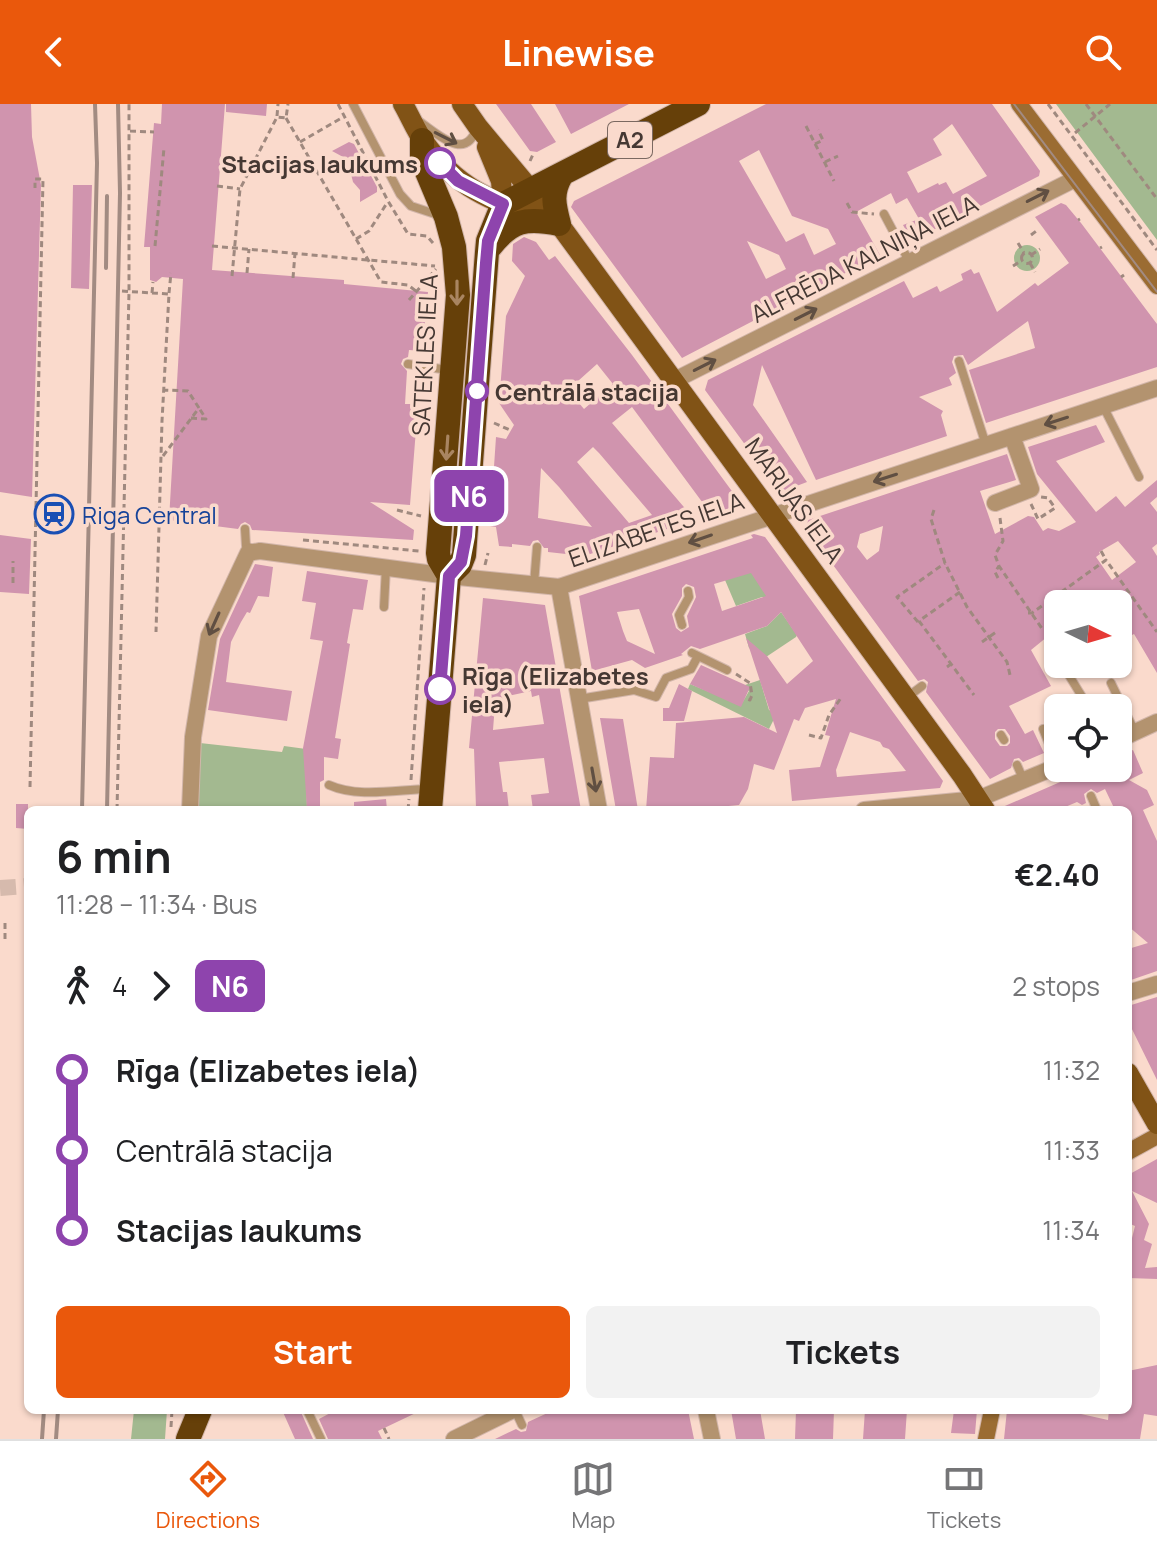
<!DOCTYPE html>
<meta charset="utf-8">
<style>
:root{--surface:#fff;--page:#f2f2f2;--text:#202124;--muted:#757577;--line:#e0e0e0;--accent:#ea580c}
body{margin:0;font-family:Manrope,sans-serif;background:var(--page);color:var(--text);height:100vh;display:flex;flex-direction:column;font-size:30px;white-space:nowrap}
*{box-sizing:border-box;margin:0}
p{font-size:26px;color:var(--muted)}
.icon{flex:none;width:44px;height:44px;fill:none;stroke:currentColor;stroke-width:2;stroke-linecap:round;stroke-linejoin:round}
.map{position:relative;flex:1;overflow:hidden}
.details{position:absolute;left:24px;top:702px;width:1108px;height:608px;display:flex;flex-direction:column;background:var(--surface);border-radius:12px;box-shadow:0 2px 6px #0004}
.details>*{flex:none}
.badge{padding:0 16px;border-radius:12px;font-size:28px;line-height:52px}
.needle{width:52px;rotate:95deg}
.buttons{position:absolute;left:1044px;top:486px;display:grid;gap:16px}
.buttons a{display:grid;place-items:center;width:88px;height:88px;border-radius:12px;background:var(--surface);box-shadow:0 2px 6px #0004;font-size:40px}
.map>.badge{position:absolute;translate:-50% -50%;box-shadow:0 0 0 4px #fff}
.legs{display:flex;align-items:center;gap:12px;height:88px;padding:0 32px;font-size:26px}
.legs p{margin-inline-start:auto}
.overview{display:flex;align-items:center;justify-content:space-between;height:136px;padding:0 32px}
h1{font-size:44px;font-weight:700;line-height:60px}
.button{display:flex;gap:16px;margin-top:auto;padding:16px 32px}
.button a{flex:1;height:92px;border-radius:12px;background:var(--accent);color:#fff;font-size:32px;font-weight:700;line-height:92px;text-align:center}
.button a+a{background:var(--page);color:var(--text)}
ul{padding:0 32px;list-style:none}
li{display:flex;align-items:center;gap:28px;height:80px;font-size:30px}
li i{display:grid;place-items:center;width:12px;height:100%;margin:0 10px;background:currentColor}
li i::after{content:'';width:20px;height:20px;margin:-10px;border:6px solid;border-radius:50%;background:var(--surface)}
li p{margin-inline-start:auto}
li:first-child i{background:linear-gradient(#0000 50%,currentColor 0)}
li:last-child i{background:linear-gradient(currentColor 50%,#0000 0)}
header{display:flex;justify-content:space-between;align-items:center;height:104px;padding:0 32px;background:var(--accent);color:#fff;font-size:36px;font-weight:700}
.tabs{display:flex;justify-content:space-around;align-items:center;height:112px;border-top:2px solid var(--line);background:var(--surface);font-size:22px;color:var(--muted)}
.tabs a{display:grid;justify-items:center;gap:4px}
.tabs .on{color:var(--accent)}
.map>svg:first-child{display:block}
.green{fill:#a3b990}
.building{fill:#d094ae;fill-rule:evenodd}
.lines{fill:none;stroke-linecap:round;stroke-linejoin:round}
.secondary-tunnel{stroke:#d6baad;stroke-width:16;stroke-dasharray:16 8;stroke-linecap:butt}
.lane-casing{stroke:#d2b6aa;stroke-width:10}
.street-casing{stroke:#d2b6aa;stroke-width:18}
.secondary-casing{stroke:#d2b6aa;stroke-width:18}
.primary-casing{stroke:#d2b6aa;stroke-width:22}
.highway-casing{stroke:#d2b6aa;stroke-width:26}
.path{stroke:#9f897f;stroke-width:3;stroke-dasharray:6 4;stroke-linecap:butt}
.lane{stroke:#b3936f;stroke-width:8}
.street{stroke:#b3936f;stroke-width:16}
.secondary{stroke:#9b6c32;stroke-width:16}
.primary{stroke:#815316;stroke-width:20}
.highway{stroke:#664009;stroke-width:24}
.tram{stroke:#a28b82;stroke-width:2}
.rail{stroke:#a28b82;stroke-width:4}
.oneway{stroke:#604f42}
.oneway2{stroke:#a98561}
.line-1-casing{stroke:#fff;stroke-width:18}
.line-1{stroke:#8e44ad;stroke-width:12}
.stop-1-dot{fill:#fff;stroke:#8e44ad;stroke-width:4}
.labels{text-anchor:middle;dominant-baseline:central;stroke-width:7;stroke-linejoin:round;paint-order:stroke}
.shield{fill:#fadacc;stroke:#7b6961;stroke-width:2}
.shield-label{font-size:22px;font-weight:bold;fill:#453833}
.stop-label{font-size:24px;font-weight:bold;fill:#453833;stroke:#fadacc;text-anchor:start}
.street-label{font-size:24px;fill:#453833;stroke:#fadacc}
.transit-label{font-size:24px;fill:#164399;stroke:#fadacc;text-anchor:start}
</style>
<header><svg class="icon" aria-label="back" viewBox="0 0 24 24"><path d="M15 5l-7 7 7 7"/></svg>Linewise<svg class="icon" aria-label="search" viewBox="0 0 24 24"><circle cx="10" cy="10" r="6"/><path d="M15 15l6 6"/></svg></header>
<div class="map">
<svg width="1157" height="1335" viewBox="0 0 1157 1335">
<rect width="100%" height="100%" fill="#fadacc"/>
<path class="green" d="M1056 0H1157V136Z
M1014 154a13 13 0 1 1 26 0a13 13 0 1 1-26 0Z
M751 467 770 493H762L736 502 725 476Z
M781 508 797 531 796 533 766 553 749 544 745 530 767 522Z
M760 576 769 606 777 609 769 625 688 585 690 580 741 601 749 587 744 584 745 581Z
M200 639 282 648 284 642 306 645 307 706H198Z
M134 1306H167L165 1335H131Z"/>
<path class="building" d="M0 0H31L32 33 41 81 32 393 0 388Z
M162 0H225L212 166 344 176V180L428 188 422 247 409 246 408 253 403 255 401 260 407 267 405 300H418L410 401 370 398 414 426 413 436 252 426 250 421 245 418 241 420 238 425 169 416 183 175 162 173 156 178 150 176V143H144L154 19 161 20Z
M226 0H267L266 12 226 8Z
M496 0H531L556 38 537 48 530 47Z
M555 0H629L571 30Z
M766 0H992L1040 67 1039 72 912 137 903 121 919 115 907 94 896 100 891 89 856 108 880 151 682 254 571 103 574 97ZM952 20 987 72 953 90 946 78 939 81 938 79 918 89 907 68 942 51 933 35ZM759 46 792 112 828 125 836 140 814 151 804 129 786 138 739 57ZM747 137 779 151 786 165 766 175Z
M349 38 354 40 377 83V88L360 98V86L353 78 350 66 345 64V54L332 47Z
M73 81H92L89 185 71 184Z
M1061 99 1066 101 1081 119 1157 220V263L986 319 969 266 1035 244 1028 217 968 261 963 251 954 252 952 258 956 269 949 274 952 281 919 293 943 307 941 311 947 332 816 376 762 261 753 301 807 378 786 386 776 383 705 286 708 276 904 177 913 194 937 182 940 188 963 176 961 170 971 165 974 170 979 168 997 208 1035 179 1038 182 1069 159 1035 113Z
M524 133 536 138 549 156 555 152 632 251 734 390 730 404 711 410 632 303 612 319 695 416 584 452 548 448V444H544L538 436 533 437 530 442 512 440V443L499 442 496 423 490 422 496 333 506 335 514 321 499 299 506 212 525 172 512 157 513 140ZM597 260 613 280 584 305 568 286ZM593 343 599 349 652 411 629 419 577 358ZM541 364 559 383 592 423 538 414Z
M1096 321 1105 338 1056 357 1096 408 1116 392 1125 403 1157 376V393L1150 399 1157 408V440L1152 444 1157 452V569L1134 530 1118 538V500L1107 489 1091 500H1058V524L1031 546 1051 582 1009 602 1025 630 1033 626 1044 649 1023 658 1019 654 1014 655 1011 664 990 675 926 588 928 578 924 575 918 577 806 424 808 416 1007 350 1016 376 980 387 995 430 1028 412 1034 413 1043 427 1048 424 1059 427 1076 418 1037 370 1028 343ZM883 422 879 447 867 456 857 443 860 430ZM1118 437 1136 458 1112 476 1096 453 1100 450 1099 448ZM998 625H1005L1010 632V639L1007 642H1000L995 635V628Z
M754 430 765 433 920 645 943 677 940 684 792 697 789 666 820 663 830 632 825 631 836 595 805 604 799 617 794 615 774 666 754 660 748 685 739 701 687 706H646L650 653 674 654 676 619 744 613 777 629 746 534 767 552 787 580 813 557 781 508 767 522 700 545 691 542 681 550 683 551 645 564 632 556 592 567 579 492 753 434 751 431ZM751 469 766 492 722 507 714 480ZM686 480 694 483 696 493 687 512 689 523 681 528 676 524 672 510 682 492V484ZM639 505 655 550 627 537 623 527 617 508ZM850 628 880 638 883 643 889 645 906 667 837 673 836 666Z
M0 431 31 435 29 490 0 488Z
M255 460 273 463 269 493 258 492 250 509 247 508 241 518 231 538 226 578 292 587 287 617 208 606 220 535Z
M307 467 368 476 363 506 353 505 347 539 350 540 335 634 341 635 338 655 324 653V676L320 678V706H307L303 644 323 537 310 535 316 499 302 497Z
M483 494 545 501 581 706H533L531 691 549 689 544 654 499 658 503 688H507L509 706H497V702L476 704 474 645 469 644ZM531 587 532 593 539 591 544 620 493 626 495 600 504 599V593Z
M701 561 750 583 741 603 690 580Z
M679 580 692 587 684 617H663V604H669Z
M600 614 623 615 638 706H616Z
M1133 646 1143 669 1129 676 1147 686 1154 701 1143 706 1157 737V867L1128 877V845L1148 839 1128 822V706H1115L1105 685 1097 689 1091 685 1084 690 1086 699 1082 701 1077 698 1058 706 998 705 1074 672 1078 676 1083 675 1086 666 1092 664H1118V653Z
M386 695 387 706H354V698Z
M16 700H28V725L16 724Z
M1157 893V976L1128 917V902Z
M1157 1055V1099L1132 1087 1149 1120 1144 1136 1152 1140 1145 1164 1157 1163V1175L1128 1174V1150L1135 1122 1128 1119V1071Z
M1157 1261V1312L1144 1310 1140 1335H1004L1007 1306H1082L1081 1310 1108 1316 1109 1306H1128V1267Z
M282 1306H300L313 1335H295Z
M336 1306H422L378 1327 382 1335H328L319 1315Z
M554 1306H688L694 1335H495L516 1325 521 1328 526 1327 528 1318Z
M731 1306H760L765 1335H736Z
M796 1306H834L833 1335H795Z
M865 1306H907L905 1335H863Z
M954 1306H977L975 1330 951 1329Z"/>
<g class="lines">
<path class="secondary-tunnel" d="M0 784 28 782"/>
<defs>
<path id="lane" d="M353 0 400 90 411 102 441 112
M420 18C439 31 466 58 477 23
M884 110 909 157
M959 257 986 341
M408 260 448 266
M1103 302 1139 373
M245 425 246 442 255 446
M534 480 537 443
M384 503 386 463
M682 521 679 511 689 493 688 487
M1050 541 1058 553
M692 549 727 566
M1062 560 1089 604
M1111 579 1135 628
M906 594 922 582
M579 595 634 586 656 593 666 574 691 565 698 552
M1043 625 1058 662
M1001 631 1004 636
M1017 661 1024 677
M1078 664 1080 669
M329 681C358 694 395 686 427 685
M1091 692 1097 706
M307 1306 321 1335
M515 1306 522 1321"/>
<path id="street" d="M675 276 1075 75
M995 399 1031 385 1012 332
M559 483 599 706
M1118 636 1157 618
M190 706 193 633 209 532 248 449 260 447 449 472 559 483 1157 284
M864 706 978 695 1058 662
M1128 889 1157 880
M706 1306 712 1335
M454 1335 513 1306"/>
<path id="secondary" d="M1019 0 1157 182
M1128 1048 1157 1032
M986 1335 992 1306"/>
<path id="primary" d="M403 0C410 12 416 27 424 38 459 87 493 97 547 116
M462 0 478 23 559 120 962 671 985 706
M487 43 501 77 503 100
M1128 969 1157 1020"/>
<path id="highway" d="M422 36V56L446 113 454 143 458 191 438 449 439 455 449 472 430 706
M490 143C511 116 526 113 559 120 554 101 551 89 561 72
M449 472 460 461 464 451 487 148 488 137 503 100 698 0
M188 1335 200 1306"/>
</defs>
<use href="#lane" class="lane-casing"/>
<use href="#street" class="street-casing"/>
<use href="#secondary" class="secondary-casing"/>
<use href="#primary" class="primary-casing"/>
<use href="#highway" class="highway-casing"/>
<path class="path" d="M338 0 388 97 408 130 427 132 433 139
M1048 0 1157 146
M1086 0 1157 95
M277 12 278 0
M286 14 381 178 408 181 416 187
M806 22 834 77
M130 27 154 28
M1075 29 1110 0
M300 38 345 12
M815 40 823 36 818 26
M530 57 534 48
M825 58 838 52
M217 82 240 85
M847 99 852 108 874 110
M1078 116 1080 115
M1031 131 1039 125
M356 135 369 127 387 99
M1018 139 1024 149
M155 142 164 44
M212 142 435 162
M1100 144 1102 143
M1021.5 154a5.5 5.5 0 1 1 11 0a5.5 5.5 0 1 1-11 0Z
M1031 151 1040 145
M1030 159 1035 168
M1013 162 1021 157
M247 169 249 145
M232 172 240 85 277 13 286 14 288 0
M1121 173 1124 171
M293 174 295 149
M122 187 169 190 162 317 156 528
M152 189 153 178
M169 189 171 169
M409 196 436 165
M191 314 206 315 199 304
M494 319 510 326
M163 352 199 304 188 287 164 286
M1031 400 1038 415 1055 404 1048 394 1041 393
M397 406 421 412
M934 406 931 415 945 459 967 503 1007 558 1010 571
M1000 414 1003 437 995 451 999 462 1043 526
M303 436 419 447
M1101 447 1106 456
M574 451V463
M485 461 488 449
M998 474 995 468 999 462
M13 479V457
M960 488 919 517 974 591
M1028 509H1032L1106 456 1157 528
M918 518 897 493 945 459
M982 538 996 528
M947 563 955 557
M736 570 750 579 752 591 750 596 745 594
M809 631 821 634 829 611 841 594
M411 676 424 484
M30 683 43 75H35V84
M117 706 129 188V0
M408 706 409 695
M5 835V818
M171 1323 172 1306
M384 1324 389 1335"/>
<use href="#lane" class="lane"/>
<use href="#street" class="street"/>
<use href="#secondary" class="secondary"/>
<use href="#primary" class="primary"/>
<use href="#highway" class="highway"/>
<path class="tram" d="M1014 0 1157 188"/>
<path class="rail" d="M106 164 107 92
M82 706 97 59 95 0
M107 706 120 89 118 0
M42 1335 44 1306
M56 1335 58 1306"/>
</g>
<defs><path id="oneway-shaft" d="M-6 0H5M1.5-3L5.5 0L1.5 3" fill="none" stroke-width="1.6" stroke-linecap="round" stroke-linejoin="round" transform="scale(2)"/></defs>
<g class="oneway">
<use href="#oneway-shaft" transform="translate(446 34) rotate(27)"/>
<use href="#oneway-shaft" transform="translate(1038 92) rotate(-27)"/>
<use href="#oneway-shaft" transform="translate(806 210) rotate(-27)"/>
<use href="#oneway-shaft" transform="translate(705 261) rotate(-27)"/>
<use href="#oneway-shaft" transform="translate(1056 317) rotate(162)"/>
<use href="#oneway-shaft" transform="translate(885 374) rotate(162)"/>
<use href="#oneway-shaft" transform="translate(700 435) rotate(161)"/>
<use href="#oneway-shaft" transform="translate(214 520) rotate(114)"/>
<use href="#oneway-shaft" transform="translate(594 676) rotate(80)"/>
</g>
<g class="oneway2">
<use href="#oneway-shaft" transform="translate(457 189) rotate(90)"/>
<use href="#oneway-shaft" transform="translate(447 344) rotate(94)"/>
</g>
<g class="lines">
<defs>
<path id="line-1" d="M440 585 449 472 461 458 466 432 486 159 488 137 503 100 458 77 440 59"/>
</defs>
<use href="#line-1" class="line-1-casing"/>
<use href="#line-1" class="line-1"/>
</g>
<defs>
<symbol id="station-ring" viewBox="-11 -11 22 22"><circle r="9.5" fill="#fadacc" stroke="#1a4fb4" stroke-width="1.5"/><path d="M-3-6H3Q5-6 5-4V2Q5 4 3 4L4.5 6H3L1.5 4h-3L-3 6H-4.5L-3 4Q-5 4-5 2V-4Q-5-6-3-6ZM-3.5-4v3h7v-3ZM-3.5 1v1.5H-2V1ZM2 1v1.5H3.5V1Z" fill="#1a4fb4"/></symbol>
</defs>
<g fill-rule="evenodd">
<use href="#station-ring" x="32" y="388" width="44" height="44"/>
</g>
<g class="stop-1-dot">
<circle cx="440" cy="59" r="14"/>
<circle cx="477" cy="287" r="10"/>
<circle cx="440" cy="585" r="14"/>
</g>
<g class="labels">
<rect class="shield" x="608" y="18" width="44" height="36" rx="6"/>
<g class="shield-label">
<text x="630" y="36">A2</text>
</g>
<g class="stop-label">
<text x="418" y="59" text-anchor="end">Stacijas laukums</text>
<text x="495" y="287">Centrālā stacija</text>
<text x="462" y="571">Rīga (Elizabetes<tspan x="462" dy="28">iela)</tspan></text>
</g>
<g class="street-label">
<text transform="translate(864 154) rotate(-27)">ALFRĒDA KALNIŅA IELA</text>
<text transform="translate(424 251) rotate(-87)">SATEKLES IELA</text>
<text transform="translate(795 396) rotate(54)">MARIJAS IELA</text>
<text transform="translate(656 425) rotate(-19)">ELIZABETES IELA</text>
</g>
<g class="transit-label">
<text x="82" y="410">Riga Central</text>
</g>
</g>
</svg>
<div class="buttons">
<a><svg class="needle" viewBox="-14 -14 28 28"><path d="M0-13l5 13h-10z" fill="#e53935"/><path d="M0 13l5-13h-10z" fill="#757577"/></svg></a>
<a><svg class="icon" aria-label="locate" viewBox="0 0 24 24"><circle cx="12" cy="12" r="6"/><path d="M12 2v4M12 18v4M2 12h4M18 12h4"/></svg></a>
</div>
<b class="badge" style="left:469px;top:392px;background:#8e44ad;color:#fff">N6</b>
<section class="details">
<div class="overview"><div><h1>6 min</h1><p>11:28 – 11:34 · Bus</p></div><b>€2.40</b></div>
<div class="legs"><svg class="icon" aria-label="walk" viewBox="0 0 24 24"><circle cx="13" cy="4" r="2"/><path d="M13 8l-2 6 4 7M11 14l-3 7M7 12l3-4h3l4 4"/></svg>4<svg class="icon" aria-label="forward" viewBox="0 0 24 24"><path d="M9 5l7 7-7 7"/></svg><b class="badge" style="background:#8e44ad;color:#fff">N6</b><p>2 stops</p></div>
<ul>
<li><i style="color:#8e44ad"></i><b>Rīga (Elizabetes iela)</b><p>11:32</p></li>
<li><i style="color:#8e44ad"></i><span>Centrālā stacija</span><p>11:33</p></li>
<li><i style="color:#8e44ad"></i><b>Stacijas laukums</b><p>11:34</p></li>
</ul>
<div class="button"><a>Start</a><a>Tickets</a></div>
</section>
</div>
<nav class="tabs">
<a class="on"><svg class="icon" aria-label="directions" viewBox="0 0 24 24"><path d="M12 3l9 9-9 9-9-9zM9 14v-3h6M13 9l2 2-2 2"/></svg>Directions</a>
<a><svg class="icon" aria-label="map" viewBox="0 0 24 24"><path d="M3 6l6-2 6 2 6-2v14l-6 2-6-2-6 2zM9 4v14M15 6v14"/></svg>Map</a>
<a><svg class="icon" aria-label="tickets" viewBox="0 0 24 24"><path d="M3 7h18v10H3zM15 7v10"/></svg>Tickets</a>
</nav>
